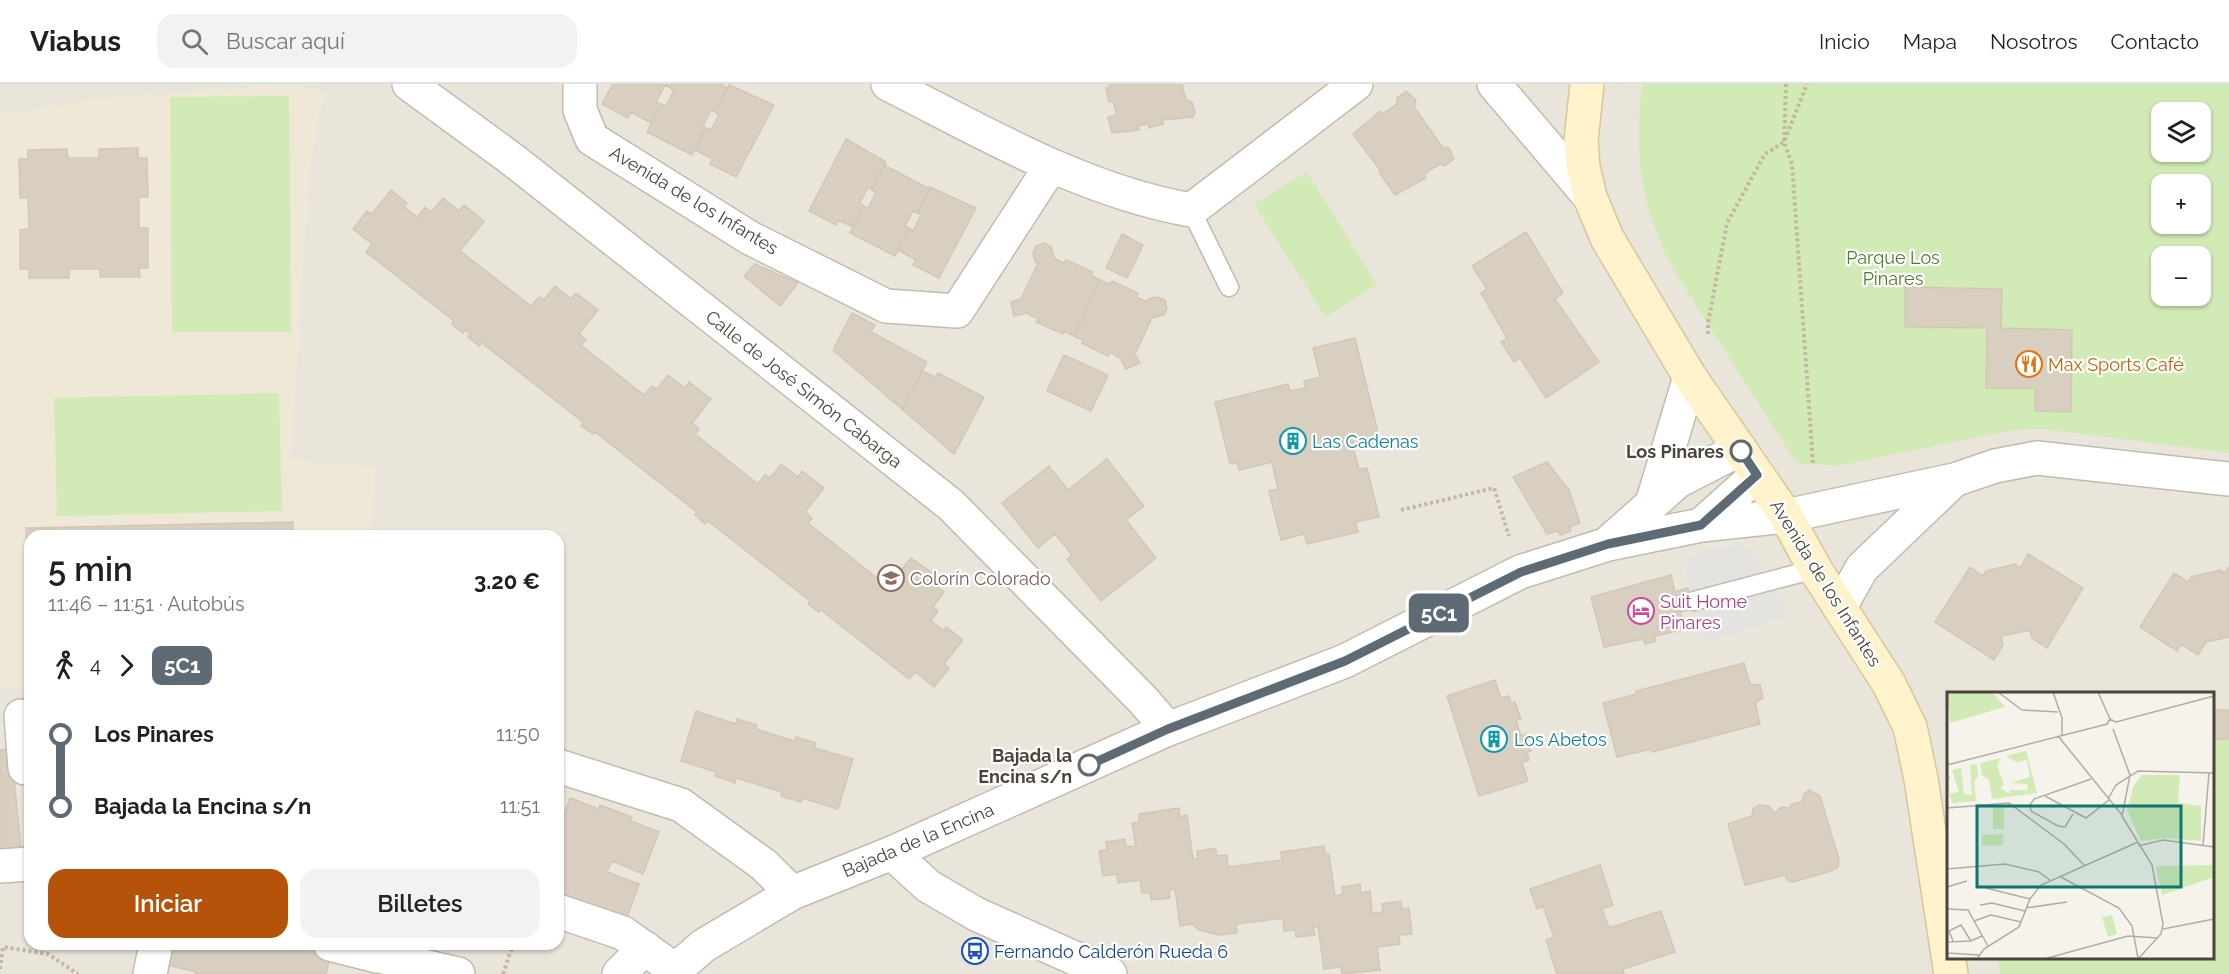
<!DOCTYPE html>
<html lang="es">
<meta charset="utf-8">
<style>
:root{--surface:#fff;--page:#f2f2f2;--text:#202124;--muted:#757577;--line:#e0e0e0;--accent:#b45309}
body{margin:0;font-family:Raleway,sans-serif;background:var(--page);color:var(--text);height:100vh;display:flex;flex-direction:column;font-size:22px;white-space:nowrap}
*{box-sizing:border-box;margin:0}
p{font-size:20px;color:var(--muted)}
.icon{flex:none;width:33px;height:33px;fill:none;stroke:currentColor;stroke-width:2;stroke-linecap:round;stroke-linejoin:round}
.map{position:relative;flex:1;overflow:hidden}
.drawer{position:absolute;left:24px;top:446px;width:540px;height:420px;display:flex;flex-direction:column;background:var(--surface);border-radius:18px;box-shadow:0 2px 4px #0004}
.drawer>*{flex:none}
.badge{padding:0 12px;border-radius:9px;font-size:21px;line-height:39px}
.buttons{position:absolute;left:2151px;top:18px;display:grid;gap:12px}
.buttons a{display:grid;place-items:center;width:60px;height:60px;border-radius:12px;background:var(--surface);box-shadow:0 2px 4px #0004;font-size:30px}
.map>.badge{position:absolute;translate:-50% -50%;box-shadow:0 0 0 3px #fff}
.legs{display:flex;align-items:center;gap:9px;height:66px;padding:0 24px;font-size:20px}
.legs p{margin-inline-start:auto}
.overview{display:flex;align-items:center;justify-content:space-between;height:102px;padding:0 24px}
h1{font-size:33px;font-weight:600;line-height:45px}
.action{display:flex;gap:12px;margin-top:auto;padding:12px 24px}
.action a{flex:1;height:69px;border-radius:18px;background:var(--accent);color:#fff;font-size:24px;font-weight:600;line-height:69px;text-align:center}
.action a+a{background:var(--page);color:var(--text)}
ul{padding:0 24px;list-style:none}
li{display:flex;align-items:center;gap:21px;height:72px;font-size:22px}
li i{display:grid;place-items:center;width:9px;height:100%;margin:0 8px;background:currentColor}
li i::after{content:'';width:15px;height:15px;margin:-8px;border:4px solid;border-radius:50%;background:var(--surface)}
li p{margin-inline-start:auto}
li:first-child i{background:linear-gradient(#0000 50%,currentColor 0)}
li:last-child i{background:linear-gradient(currentColor 50%,#0000 0)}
header{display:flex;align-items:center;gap:36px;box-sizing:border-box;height:84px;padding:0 30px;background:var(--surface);border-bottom:2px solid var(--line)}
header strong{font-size:28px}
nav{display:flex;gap:33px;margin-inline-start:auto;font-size:21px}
.search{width:420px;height:54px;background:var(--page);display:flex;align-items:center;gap:15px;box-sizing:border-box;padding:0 21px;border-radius:18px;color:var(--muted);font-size:22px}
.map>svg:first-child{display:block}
.residential{fill:#eae5da;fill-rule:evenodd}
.education{fill:#efe8d6}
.green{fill:#d2eab5;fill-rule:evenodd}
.parking{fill:#e5e3e0}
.building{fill:#d8cfc1;stroke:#d3c7b4;stroke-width:1.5}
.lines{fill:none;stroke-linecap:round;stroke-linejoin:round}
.lane-casing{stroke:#c2bbae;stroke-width:21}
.street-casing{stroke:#c2bbae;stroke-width:36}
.secondary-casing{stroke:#d6c79b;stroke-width:36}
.path{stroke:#c4b79f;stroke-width:4;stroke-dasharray:3 3;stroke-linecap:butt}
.lane{stroke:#fff;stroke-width:18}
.street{stroke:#fff;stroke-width:33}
.secondary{stroke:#fff3cd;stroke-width:33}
.line-1-casing{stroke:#fff;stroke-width:14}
.line-1{stroke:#5f6b74;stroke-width:9}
.stop-1-dot{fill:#fff;stroke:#5f6b74;stroke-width:3}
.labels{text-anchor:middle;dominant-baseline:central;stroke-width:4.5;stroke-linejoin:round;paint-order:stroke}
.street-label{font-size:18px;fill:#4b4439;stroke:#fff}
.park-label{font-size:18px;fill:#4a7f2a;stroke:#fff}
.food-label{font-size:18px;fill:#c56008;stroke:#fff;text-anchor:start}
.culture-label{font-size:18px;fill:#0d838f;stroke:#fff;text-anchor:start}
.stop-label{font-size:18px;font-weight:bold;fill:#4b4439;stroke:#fff;text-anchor:end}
.education-label{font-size:18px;fill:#785e54;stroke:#fff;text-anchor:start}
.hotel-label{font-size:18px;fill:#b23c85;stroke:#fff;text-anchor:start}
.transit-label{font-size:18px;fill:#164399;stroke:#fff;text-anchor:start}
.inset-road{fill:none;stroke:#b2ada4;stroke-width:1.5}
.view{fill:#0f766e;fill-opacity:0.15;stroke:#0f766e;stroke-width:3}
.inset-edge{fill:none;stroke:#4b4439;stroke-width:3}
</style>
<header>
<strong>Viabus</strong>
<div class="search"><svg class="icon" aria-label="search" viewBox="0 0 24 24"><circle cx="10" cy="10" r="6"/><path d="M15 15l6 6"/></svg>Buscar aquí</div>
<nav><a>Inicio</a><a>Mapa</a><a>Nosotros</a><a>Contacto</a></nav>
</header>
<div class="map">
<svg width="2229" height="890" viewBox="0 0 2229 890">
<rect width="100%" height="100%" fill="#f6f3ec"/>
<path class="residential" d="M0 0H2229V890H0ZM2162 28H2200V68H2162ZM2162 100H2200V140H2162ZM2162 172H2200V212H2162ZM30 452H558V860H30ZM1948 610H2212V874H1948Z"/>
<path class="education" d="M288 0 324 7 309 88 291 375 376 384 371 451 30 452V604H0V30L90 16Z"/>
<path class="green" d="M1642 0H2229V369L2044 345 2013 346 1837 382 1796 379 1675 188C1640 122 1634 74 1642 0ZM2162 28H2200V68H2162ZM2162 100H2200V140H2162ZM2162 172H2200V212H2162Z
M289 12 291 248H172L170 13Z
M1307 88 1377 201 1325 233 1254 120Z
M279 309 282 427 57 432 54 314Z
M2213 655H2229V890H2001L1998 874H2212Z"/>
<path class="parking" d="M1737 460 1751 465 1790 532 1706 558 1682 473Z"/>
<path class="building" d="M613 0H672L670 4 665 1 656 18 661 20 651 39 631 28 628 34 602 20Z
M672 0H721L727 4 715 28 711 26 703 42 706 44 692 71 647 48 661 20 666 22 674 6 670 4Z
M1109 0H1182L1186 16 1192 18 1195 29 1193 33 1162 36 1163 40 1149 44 1148 40 1138 42 1139 46 1112 49 1108 33 1117 31 1113 17 1109 18 1106 4 1110 3Z
M729 1 774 21 736 93 710 80 713 75 695 66 706 44 711 46 719 31 715 28Z
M1406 7 1416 16 1414 23 1431 47 1442 63 1449 64 1454 75 1444 82 1440 80 1424 90 1426 94 1395 111 1379 88 1381 87 1353 50 1380 27 1382 30 1397 20V14Z
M846 55 886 78 872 106 868 103 860 119 864 122 853 143 838 136 836 141 809 127Z
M138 64V74H147L148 113H139V144H148V184H139L140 193H100V185H69V194H29V185H20V146L29 145 28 114H20L19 75H28V66L67 65 68 74H99V65Z
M884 81 930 105 917 129 913 127 905 142 909 144 895 172 850 149 864 122 868 124 876 108 872 106Z
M930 103 976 124 939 194 913 181 916 176 898 166 909 144 913 147 921 131 917 129Z
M391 106 407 119 404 123 418 133 425 123 431 128 443 114 459 127 464 121 478 132 484 137 460 167 531 222 539 213 544 216 555 202 571 215 576 209 598 226 579 250 586 256 581 261 644 311 652 302 657 305 668 291 685 304 689 298 711 315 692 339 699 345 695 350 758 400 765 391 770 394 781 380 798 393 802 387 824 404 805 428 812 434 808 439 881 497 885 491 892 497 911 474 932 489 927 495 944 508 933 523 938 527 931 537 944 547 946 543 963 556 944 580 949 584 934 603 916 588 909 595 821 526 819 528 808 520 810 517 708 437 705 440 695 431 697 428 595 348 593 350 581 342 584 339 482 259 479 262 468 253 471 250 465 246 463 249 452 240 454 237 366 168 372 160 353 145 367 127 372 130Z
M1526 148 1563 209 1555 215 1599 278 1546 314 1520 274 1514 278 1501 258 1507 254 1481 209 1487 205 1472 182Z
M1122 150 1143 161 1127 194 1106 184Z
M1044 159 1051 163 1054 174 1064 179 1066 176 1093 188 1091 191 1100 196 1074 252 1064 247 1063 250 1036 238 1038 235 1027 229 1014 232 1011 218 1021 215 1038 179 1035 178 1033 169 1036 162Z
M755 180 798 199 780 222 744 192Z
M1100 196 1110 200 1112 197 1138 209 1136 213 1147 218 1148 215 1157 213 1165 216 1167 224 1164 231 1152 234 1135 270 1140 279 1126 285 1120 274 1110 268 1108 272 1082 259 1083 256 1074 252Z
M1905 203 2002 205 2001 244 2072 246 2071 328 2035 327V304H1986L1987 244 1905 243Z
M852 229 875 241 871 248 927 278 902 325 833 266Z
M1355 254 1379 353 1352 359 1359 385 1367 384 1379 433 1355 438 1358 448 1307 460 1304 450 1281 456 1269 407 1278 405 1272 378 1239 386 1237 379 1230 380 1215 318 1288 300 1290 307 1305 304 1304 297 1320 293 1313 264Z
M1064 271 1108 291 1091 327 1047 307Z
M922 287 936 293 938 289 984 313 954 370 902 325Z
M1107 375 1144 422 1126 436 1156 474 1101 517 1067 475 1072 471 1055 450 1038 464 1002 419 1049 382 1068 406Z
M1547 378 1569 406 1580 439 1569 443 1571 447 1560 451 1558 447 1547 450 1513 393Z
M293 438V452H30L29 573 26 444Z
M2028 470 2083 504 2047 564 2032 554 2030 546 2001 552 2003 561 1994 576 1935 538 1970 483 1983 492 1986 487 2015 480 2020 484Z
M2229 483V553L2206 558 2198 571 2181 560 2177 567 2140 543 2174 489 2188 498 2191 493 2220 486 2225 489Z
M1671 491 1675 508 1688 504 1693 525 1680 528 1685 545 1655 552 1656 557 1645 560 1643 555 1604 563 1591 513Z
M1744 579 1750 600 1760 601 1763 614 1755 619 1760 640 1652 668 1651 665 1617 673 1603 619 1636 610V607Z
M1495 596 1501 614 1509 612 1511 620 1515 618 1521 635 1516 636 1521 652 1526 650 1531 667 1527 668 1529 676 1522 679 1528 697 1479 712 1447 612Z
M2212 626H2229V655H2212Z
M696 627 736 640 737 635 757 641 756 645 794 657 796 653 816 659 815 664 853 675 838 725 802 714 801 718 781 712 782 708 736 694 735 699 715 692 716 688 681 677Z
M11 665 21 765 0 767V666Z
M1809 706 1820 712 1839 775 1838 783 1831 787 1793 798 1788 797 1785 791 1745 801 1728 740 1752 732 1753 725 1759 721 1768 722 1775 729 1781 723 1789 724 1792 720 1802 718 1804 710Z
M570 714 599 725 600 721 632 733 631 737 659 748 643 790 612 777 607 788 639 800 624 842 558 817V747Z
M1179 724 1180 733 1187 731 1193 775H1198L1197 767 1215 764 1217 772 1227 771 1228 783 1282 776 1281 768 1324 762 1325 770H1329L1335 812 1343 810 1342 803 1360 800 1361 809 1370 807 1372 829 1383 828 1382 820 1401 817 1402 825 1409 824 1412 850 1399 851 1400 860 1377 863 1380 886 1342 890 1341 883 1324 885 1318 842 1313 843 1315 851 1296 853 1295 846 1284 847 1283 834 1236 840 1237 849 1219 851 1199 846 1192 840 1180 842 1175 805 1169 806 1170 814 1151 816 1150 809H1142L1140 796 1118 799 1117 790 1103 792 1099 767 1107 766 1106 758 1125 755 1126 763 1136 762 1132 739 1139 738V730Z
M1600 781 1613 821 1602 825 1609 844 1661 827 1675 868 1623 885 1624 890H1557L1546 856 1554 853 1543 822 1537 825 1530 805Z
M165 860H299L332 868 326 890H195L196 888 160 879Z"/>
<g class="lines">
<defs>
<path id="lane" d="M1191 126 1229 203
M1694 517 1815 485"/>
<path id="street" d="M409 0 513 76 951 421 1143 616 1168 645
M580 0V26L592 55 750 154 886 222 957 227 1051 82
M888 0C985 49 1083 107 1191 126L1356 0
M1494 0 1590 113
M1652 420 1690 293
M1701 441 1786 432 1954 396 1995 382 2037 374 2229 395
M1609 458 1678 397 1740 365
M1840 523 1862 484 1954 396
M21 632 25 684
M558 682 681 721 764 781 792 809
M892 769 928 802 976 830 1110 890
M0 782 30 780
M558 827 623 849 675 886
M330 860 377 872
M384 873 458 890
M150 890 156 860
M619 890 645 864
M671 890 703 862 792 809 892 769 1168 645 1345 577 1520 488 1608 460 1701 441 1757 391"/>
<path id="secondary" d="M1587 0 1581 57 1583 83 1590 113 1607 154 1690 293 1786 432 1815 485 1889 600 1910 643 1921 695 1951 890"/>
</defs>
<use href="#lane" class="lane-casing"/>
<use href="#street" class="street-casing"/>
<use href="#secondary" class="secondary-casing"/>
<path class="path" d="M1786 0 1784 58 1792 80 1813 380
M1708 250V239L1727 139 1765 70 1784 58 1807 0
M1401 426 1494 404 1509 452
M27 718 29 744
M0 885 3 863 48 870 78 890
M503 890 513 860"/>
<use href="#lane" class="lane"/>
<use href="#street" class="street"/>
<use href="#secondary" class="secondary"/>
</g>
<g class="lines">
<defs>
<path id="line-1" d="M1089 681 1168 645 1345 577 1521 488 1608 460 1701 441 1757 391 1741 367"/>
</defs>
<use href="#line-1" class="line-1-casing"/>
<use href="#line-1" class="line-1"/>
</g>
<defs>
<symbol id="restaurant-ring" viewBox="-11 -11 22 22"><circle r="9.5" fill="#fff" stroke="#e8710a" stroke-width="1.5"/><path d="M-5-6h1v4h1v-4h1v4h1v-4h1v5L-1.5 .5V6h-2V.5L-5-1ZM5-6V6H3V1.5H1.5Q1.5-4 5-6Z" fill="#e8710a"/></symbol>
<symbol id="building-ring" viewBox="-11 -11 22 22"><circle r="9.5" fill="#fff" stroke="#0f9aa8" stroke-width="1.5"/><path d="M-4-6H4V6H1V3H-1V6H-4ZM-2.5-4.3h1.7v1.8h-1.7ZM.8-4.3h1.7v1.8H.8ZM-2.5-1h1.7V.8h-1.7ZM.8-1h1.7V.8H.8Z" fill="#0f9aa8"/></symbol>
<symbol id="school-ring" viewBox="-11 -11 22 22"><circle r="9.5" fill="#fff" stroke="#8d6e63" stroke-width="1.5"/><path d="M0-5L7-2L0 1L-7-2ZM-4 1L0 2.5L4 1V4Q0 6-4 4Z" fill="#8d6e63"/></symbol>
<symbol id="hotel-ring" viewBox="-11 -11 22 22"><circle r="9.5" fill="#fff" stroke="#d1479c" stroke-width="1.5"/><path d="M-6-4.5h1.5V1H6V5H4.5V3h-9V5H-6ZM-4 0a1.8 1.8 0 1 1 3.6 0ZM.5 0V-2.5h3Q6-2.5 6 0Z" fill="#d1479c"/></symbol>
<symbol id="bus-ring" viewBox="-11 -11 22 22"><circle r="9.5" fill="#fff" stroke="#1a4fb4" stroke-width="1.5"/><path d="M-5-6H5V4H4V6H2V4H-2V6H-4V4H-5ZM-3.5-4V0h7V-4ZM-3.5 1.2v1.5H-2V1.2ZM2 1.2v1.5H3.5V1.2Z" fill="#1a4fb4"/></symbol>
</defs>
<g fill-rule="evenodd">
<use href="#restaurant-ring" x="2014" y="265" width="30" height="30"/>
<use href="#building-ring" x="1278" y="342" width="30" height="30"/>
<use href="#school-ring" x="876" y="479" width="30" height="30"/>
<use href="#hotel-ring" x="1626" y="512" width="30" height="30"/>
<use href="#building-ring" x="1479" y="640" width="30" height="30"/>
<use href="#bus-ring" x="960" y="852" width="30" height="30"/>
</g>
<g class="stop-1-dot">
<circle cx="1741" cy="367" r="10"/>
<circle cx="1089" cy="681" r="10"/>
</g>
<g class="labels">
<g class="street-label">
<text transform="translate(694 116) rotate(31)">Avenida de los Infantes</text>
<text transform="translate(804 305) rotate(38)">Calle de José Simón Cabarga</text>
<text transform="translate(1826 499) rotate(58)">Avenida de los Infantes</text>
<text transform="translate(918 756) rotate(-23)">Bajada de la Encina</text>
</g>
<g class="park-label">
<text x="1893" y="173">Parque Los<tspan x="1893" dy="21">Pinares</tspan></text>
</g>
<g class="food-label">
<text x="2048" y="280">Max Sports Café</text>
</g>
<g class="culture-label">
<text x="1312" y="357">Las Cadenas</text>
<text x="1514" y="655">Los Abetos</text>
</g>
<g class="stop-label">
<text x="1724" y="367">Los Pinares</text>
<text x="1072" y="671">Bajada la<tspan x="1072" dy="21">Encina s/n</tspan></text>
</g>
<g class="education-label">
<text x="910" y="494">Colorín Colorado</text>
</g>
<g class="hotel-label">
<text x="1660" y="517">Suit Home<tspan x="1660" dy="21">Pinares</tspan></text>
</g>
<g class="transit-label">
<text x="994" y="867">Fernando Calderón Rueda 6</text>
</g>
</g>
<g transform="translate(1947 608)">
<rect width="267" height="267" fill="#f6f3ec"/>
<path d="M0 0H45L58 15 3 31ZM79 59 90 101 45 107 42 88 35 83 33 71 54 66 50 74 57 92 54 96 62 102 64 98H81L80 92 63 91 83 85 80 68 69 70 59 64ZM30 72 31 84 27 90 29 109 5 111 0 93V79L4 87 1 88 3 102 12 100 5 78 14 76 17 102 25 103 23 73ZM195 83H233L231 111 254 114V149L217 146 194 149 180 118 187 93ZM46 115H57V137H46ZM56 142V153L35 154V143ZM267 173V185L215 203 209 174ZM165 223 170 242 161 245 155 225Z" fill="#d2eab5"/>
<path class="inset-road" d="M51 0 75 18 111 20M106 0 115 26V44M151 0 163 27M166 37 183 83 175 124 205 173 216 232 214 242 191 267M111 44 175 123M0 73 160 32 163 27 169 30 267 4M98 104 139 126 162 108M161 107 169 93 191 79 267 81M0 116 62 111 117 152 137 173M126 122 118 135 111 134 84 119 83 113 87 107 144 87M256 153 262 81M191 154 216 148 267 155M0 177 58 172 92 180 103 188M112 184 172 216 185 234 191 266M0 195 20 189M39 196 83 207M33 213 45 211 78 219M79 216 120 210M0 217 21 218 41 254M27 229 44 223 74 230M216 237 267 227M6 249 2 239 14 233 24 249M0 250 24 249 35 244M0 261 32 263M30 267 37 257 72 235 83 207 94 193 191 150M97 267 181 244 210 246"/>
<path class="view" d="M30 114H234V195H30Z"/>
<rect width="267" height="267" class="inset-edge"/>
</g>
</svg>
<div class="buttons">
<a><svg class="icon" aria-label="layers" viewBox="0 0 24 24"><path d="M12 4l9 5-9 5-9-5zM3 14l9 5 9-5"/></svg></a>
<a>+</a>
<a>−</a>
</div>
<b class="badge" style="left:1439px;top:529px;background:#5f6b74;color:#fff">5C1</b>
<section class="drawer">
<div class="overview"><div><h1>5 min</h1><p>11:46 – 11:51 · Autobús</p></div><b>3.20 €</b></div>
<div class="legs"><svg class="icon" aria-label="walk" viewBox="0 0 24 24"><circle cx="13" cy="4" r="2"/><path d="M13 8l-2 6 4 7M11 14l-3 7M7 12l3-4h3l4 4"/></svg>4<svg class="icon" aria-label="forward" viewBox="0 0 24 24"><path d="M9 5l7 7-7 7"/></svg><b class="badge" style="background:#5f6b74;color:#fff">5C1</b></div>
<ul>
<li><i style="color:#5f6b74"></i><b>Los Pinares</b><p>11:50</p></li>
<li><i style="color:#5f6b74"></i><b>Bajada la Encina s/n</b><p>11:51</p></li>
</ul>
<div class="action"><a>Iniciar</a><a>Billetes</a></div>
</section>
</div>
